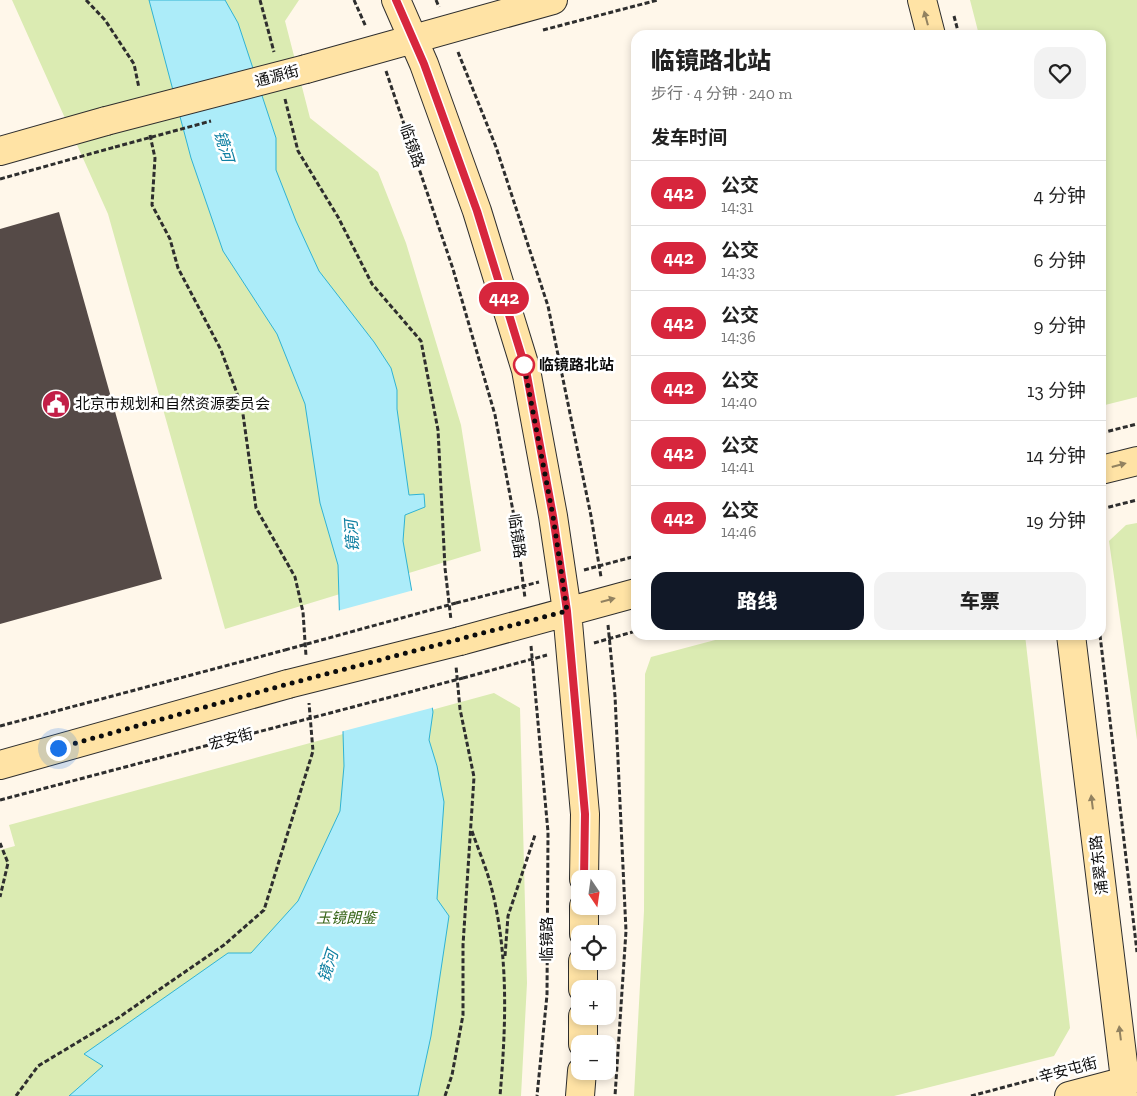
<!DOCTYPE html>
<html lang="zh">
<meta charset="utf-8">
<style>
:root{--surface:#fff;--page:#f2f2f2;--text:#222;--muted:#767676;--line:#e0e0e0;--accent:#111827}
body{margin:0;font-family:"Zilla Slab","Noto Sans SC",serif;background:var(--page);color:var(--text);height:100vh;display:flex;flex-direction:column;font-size:19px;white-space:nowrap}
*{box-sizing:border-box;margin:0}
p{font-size:16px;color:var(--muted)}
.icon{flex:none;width:28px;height:28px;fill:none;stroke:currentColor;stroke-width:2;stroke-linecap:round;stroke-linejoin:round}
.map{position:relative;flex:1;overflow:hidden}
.sheet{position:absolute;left:631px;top:30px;width:475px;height:610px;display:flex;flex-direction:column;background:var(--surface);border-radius:15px;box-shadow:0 2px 8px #0003}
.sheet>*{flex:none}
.badge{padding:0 10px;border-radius:16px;font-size:18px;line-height:32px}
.needle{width:32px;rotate:167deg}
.buttons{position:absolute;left:571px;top:870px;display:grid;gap:10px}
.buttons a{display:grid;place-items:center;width:45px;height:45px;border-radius:10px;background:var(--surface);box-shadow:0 2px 8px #0003;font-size:25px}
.you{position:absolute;width:25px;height:25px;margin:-12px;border:4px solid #fff;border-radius:50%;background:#1a73e8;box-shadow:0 0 0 8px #1a73e833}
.map>.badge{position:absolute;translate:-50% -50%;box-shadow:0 0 0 2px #fff}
h2{padding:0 20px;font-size:19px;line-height:45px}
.round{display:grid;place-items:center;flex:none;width:52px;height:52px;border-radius:15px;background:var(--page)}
.head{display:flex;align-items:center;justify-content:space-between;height:85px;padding:0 20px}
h1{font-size:24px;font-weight:800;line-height:38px}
.primary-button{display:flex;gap:10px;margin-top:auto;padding:10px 20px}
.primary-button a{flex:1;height:58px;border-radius:15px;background:var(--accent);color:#fff;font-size:20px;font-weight:800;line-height:58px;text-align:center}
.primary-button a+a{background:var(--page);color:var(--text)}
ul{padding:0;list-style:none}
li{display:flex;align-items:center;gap:15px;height:65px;padding:0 20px;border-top:1px solid var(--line)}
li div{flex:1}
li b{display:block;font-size:19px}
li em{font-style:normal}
li .badge{min-width:55px;font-weight:700;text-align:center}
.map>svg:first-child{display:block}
.green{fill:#dbebb2}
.water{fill:#acecf9;stroke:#30b3d3}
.pier{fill:#fff7ea}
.building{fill:#554a47}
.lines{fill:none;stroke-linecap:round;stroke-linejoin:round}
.secondary-casing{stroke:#2e2e2e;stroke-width:30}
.path{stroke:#2e2e2e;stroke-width:3;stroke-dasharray:5 2.5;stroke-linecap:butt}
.secondary{stroke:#ffe3a5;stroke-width:28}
.secondary-bridge-casing{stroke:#2e2e2e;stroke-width:30;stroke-linecap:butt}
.path-bridge{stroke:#2e2e2e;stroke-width:3;stroke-dasharray:5 2.5;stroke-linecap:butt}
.secondary-bridge{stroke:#ffe3a5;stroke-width:28}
.oneway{fill:#928260}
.line-casing{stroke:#fff;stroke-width:11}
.line{stroke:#d7263d;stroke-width:8}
.walk{stroke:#0c0c0c;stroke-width:5;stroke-dasharray:0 9}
.stop-dot{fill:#fff;stroke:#d7263d;stroke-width:2.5}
.labels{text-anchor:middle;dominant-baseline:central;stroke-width:5;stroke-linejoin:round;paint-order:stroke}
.street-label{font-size:15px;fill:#0c0c0c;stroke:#fff}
.stop-label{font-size:15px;font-weight:bold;fill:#0c0c0c;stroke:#fff;text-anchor:start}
.poi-label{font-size:15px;fill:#0c0c0c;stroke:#fff;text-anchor:start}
.park-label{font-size:15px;font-style:italic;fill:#39661a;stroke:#fff}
.water-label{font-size:16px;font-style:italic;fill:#1080a2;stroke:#fff}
</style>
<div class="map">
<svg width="1137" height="1096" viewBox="0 0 1137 1096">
<rect width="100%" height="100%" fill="#fff7ea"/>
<path class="green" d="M12 0H299L285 21 310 118 378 172 406 243 461 425 481 551 225 629 108 214Z
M970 0H1137V397L1101 406V35H979Z
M1137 523V740L1109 541 1126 525Z
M734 635H1025L1070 1028 1054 1056 894 1096H634L644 911 645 674 651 657Z
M494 693 520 708 527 983 521 1096H0V850L15 846 9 825Z"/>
<path class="water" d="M149 0H225L238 23 276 138V170L296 221 319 271 374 342 391 368 397 390V409L409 495 424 494 425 507 405 515 403 541 433 712 429 740 437 766 444 802 437 899 449 916 431 1036 418 1096H69L103 1066 84 1054 228 953H251L298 901 340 811 344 766 338 565 320 503 305 404 277 334 223 251 191 158Z"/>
<path class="pier" d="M414 590 435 707 340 732 337 611Z"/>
<path class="building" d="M59 212 162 579 0 624V229Z"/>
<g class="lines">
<defs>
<path id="secondary" d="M396 0 424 64 477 211 526 370 553 516 567 611 585 814 584 879
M922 0 931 35
M306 69 553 0
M0 151 106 121
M1101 470 1137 461
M1071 635 1127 1096
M460 641 636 593
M0 765 288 684
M584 934V906
M583 989V961
M583 1044V1016
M580 1096 582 1071
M1069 1096 1137 1078"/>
</defs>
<use href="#secondary" class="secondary-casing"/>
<path class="path" d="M86 0 105 20 134 64 139 88
M260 0 274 52
M354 0 366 27
M436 0 439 7
M954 16 959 35
M543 30 658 0
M458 52 496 147 548 306 591 516 601 577
M386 71 453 269 495 415 516 527 525 598
M285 99 298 151 338 217 372 284 421 341 438 430 445 568 451 620
M150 135 155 158 152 205 170 239 178 268 221 350 242 407 256 508 295 577 303 612 306 656
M0 179 115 147
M1101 433 1137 424
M1101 509 1137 500
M584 570 636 556
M456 603 539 582
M608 625 615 696 626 931 615 1096
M1100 635 1137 952
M594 643 636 631
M531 646 548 832 547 995 537 1096
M463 678 547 655
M0 726 285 650
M0 800 292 723
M472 831C478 849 486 867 491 886 509 955 506 1026 500 1096
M0 843 8 863 0 897
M505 956 508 916 535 835
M16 1096 38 1066 118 1018 224 945 264 910 313 751 309 703
M445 1096 452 1075 463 1015V945L474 777 460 709 456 666
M971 1096 1057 1073"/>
<use href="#secondary" class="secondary"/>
<defs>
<path id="secondary-bridge" d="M106 121 306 69
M288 684 460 641"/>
</defs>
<use href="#secondary-bridge" class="secondary-bridge-casing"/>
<path class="path-bridge" d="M115 147 211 121
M285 650 456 603
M292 723 463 678"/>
<use href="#secondary-bridge" class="secondary-bridge"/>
</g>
<defs><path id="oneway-solid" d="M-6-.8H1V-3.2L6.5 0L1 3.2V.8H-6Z" transform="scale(1.25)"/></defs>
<g class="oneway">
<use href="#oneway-solid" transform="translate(926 18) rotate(-105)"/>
<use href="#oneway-solid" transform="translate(1119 465) rotate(-15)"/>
<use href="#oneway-solid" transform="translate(608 600) rotate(-15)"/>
<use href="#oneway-solid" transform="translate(1092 802) rotate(-97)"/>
<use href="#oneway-solid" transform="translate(1120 1033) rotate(-97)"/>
</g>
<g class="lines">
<defs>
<path id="line" d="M396 0 424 64 477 211 526 370 553 516 567 611 585 814 584 879"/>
</defs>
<use href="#line" class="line-casing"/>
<use href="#line" class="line"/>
<path class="walk" d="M58 748 288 684 567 611 553 516 524 365"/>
</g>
<defs>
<symbol id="civic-disc" viewBox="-11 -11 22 22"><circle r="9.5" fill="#c21e47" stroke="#fff"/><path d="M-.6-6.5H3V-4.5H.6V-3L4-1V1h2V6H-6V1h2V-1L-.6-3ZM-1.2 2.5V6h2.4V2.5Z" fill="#fff"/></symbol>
</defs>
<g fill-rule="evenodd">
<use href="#civic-disc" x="40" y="388" width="32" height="32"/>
</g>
<circle class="stop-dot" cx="524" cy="365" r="10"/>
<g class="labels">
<g class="street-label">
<text transform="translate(277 76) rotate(-15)">通源街</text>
<text transform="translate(412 146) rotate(71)">临镜路</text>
<text transform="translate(517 536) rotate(82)">临镜路</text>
<text transform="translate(231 739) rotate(-15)">宏安街</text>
<text transform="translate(1099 865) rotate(-97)">涌翠东路</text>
<text transform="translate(547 939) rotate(-90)">临镜路</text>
<text transform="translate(1068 1070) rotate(-15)">辛安屯街</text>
</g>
<g class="stop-label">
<text x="539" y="365">临镜路北站</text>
</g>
<g class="poi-label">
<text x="75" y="404">北京市规划和自然资源委员会</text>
</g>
<g class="park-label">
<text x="346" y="918">玉镜朗鉴</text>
</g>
<g class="water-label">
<text transform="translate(224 146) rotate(74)">镜河</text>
<text transform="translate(352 536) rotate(-94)">镜河</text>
<text transform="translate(328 966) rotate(-72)">镜河</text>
</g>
</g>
</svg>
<div class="buttons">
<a><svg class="needle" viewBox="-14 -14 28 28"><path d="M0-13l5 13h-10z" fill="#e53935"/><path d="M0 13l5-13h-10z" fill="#767676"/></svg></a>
<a><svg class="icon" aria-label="locate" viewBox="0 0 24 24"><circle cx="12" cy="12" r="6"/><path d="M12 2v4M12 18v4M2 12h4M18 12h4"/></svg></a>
<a>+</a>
<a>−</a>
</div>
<div class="you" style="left:58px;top:748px"></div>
<b class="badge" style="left:504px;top:298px;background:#d7263d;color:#fff">442</b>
<section class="sheet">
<div class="head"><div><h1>临镜路北站</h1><p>步行 · 4 分钟 · 240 m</p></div><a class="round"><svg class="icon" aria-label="heart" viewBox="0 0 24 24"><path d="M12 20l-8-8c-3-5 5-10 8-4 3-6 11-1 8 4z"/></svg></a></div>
<h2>发车时间</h2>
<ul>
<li><span class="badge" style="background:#d7263d;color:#fff">442</span><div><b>公交</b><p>14:31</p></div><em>4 分钟</em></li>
<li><span class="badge" style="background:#d7263d;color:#fff">442</span><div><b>公交</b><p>14:33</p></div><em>6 分钟</em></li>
<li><span class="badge" style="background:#d7263d;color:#fff">442</span><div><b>公交</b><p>14:36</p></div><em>9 分钟</em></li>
<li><span class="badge" style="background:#d7263d;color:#fff">442</span><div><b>公交</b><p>14:40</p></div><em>13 分钟</em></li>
<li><span class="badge" style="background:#d7263d;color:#fff">442</span><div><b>公交</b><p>14:41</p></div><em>14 分钟</em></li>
<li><span class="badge" style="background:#d7263d;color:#fff">442</span><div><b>公交</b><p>14:46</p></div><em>19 分钟</em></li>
</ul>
<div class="primary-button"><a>路线</a><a>车票</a></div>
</section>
</div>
